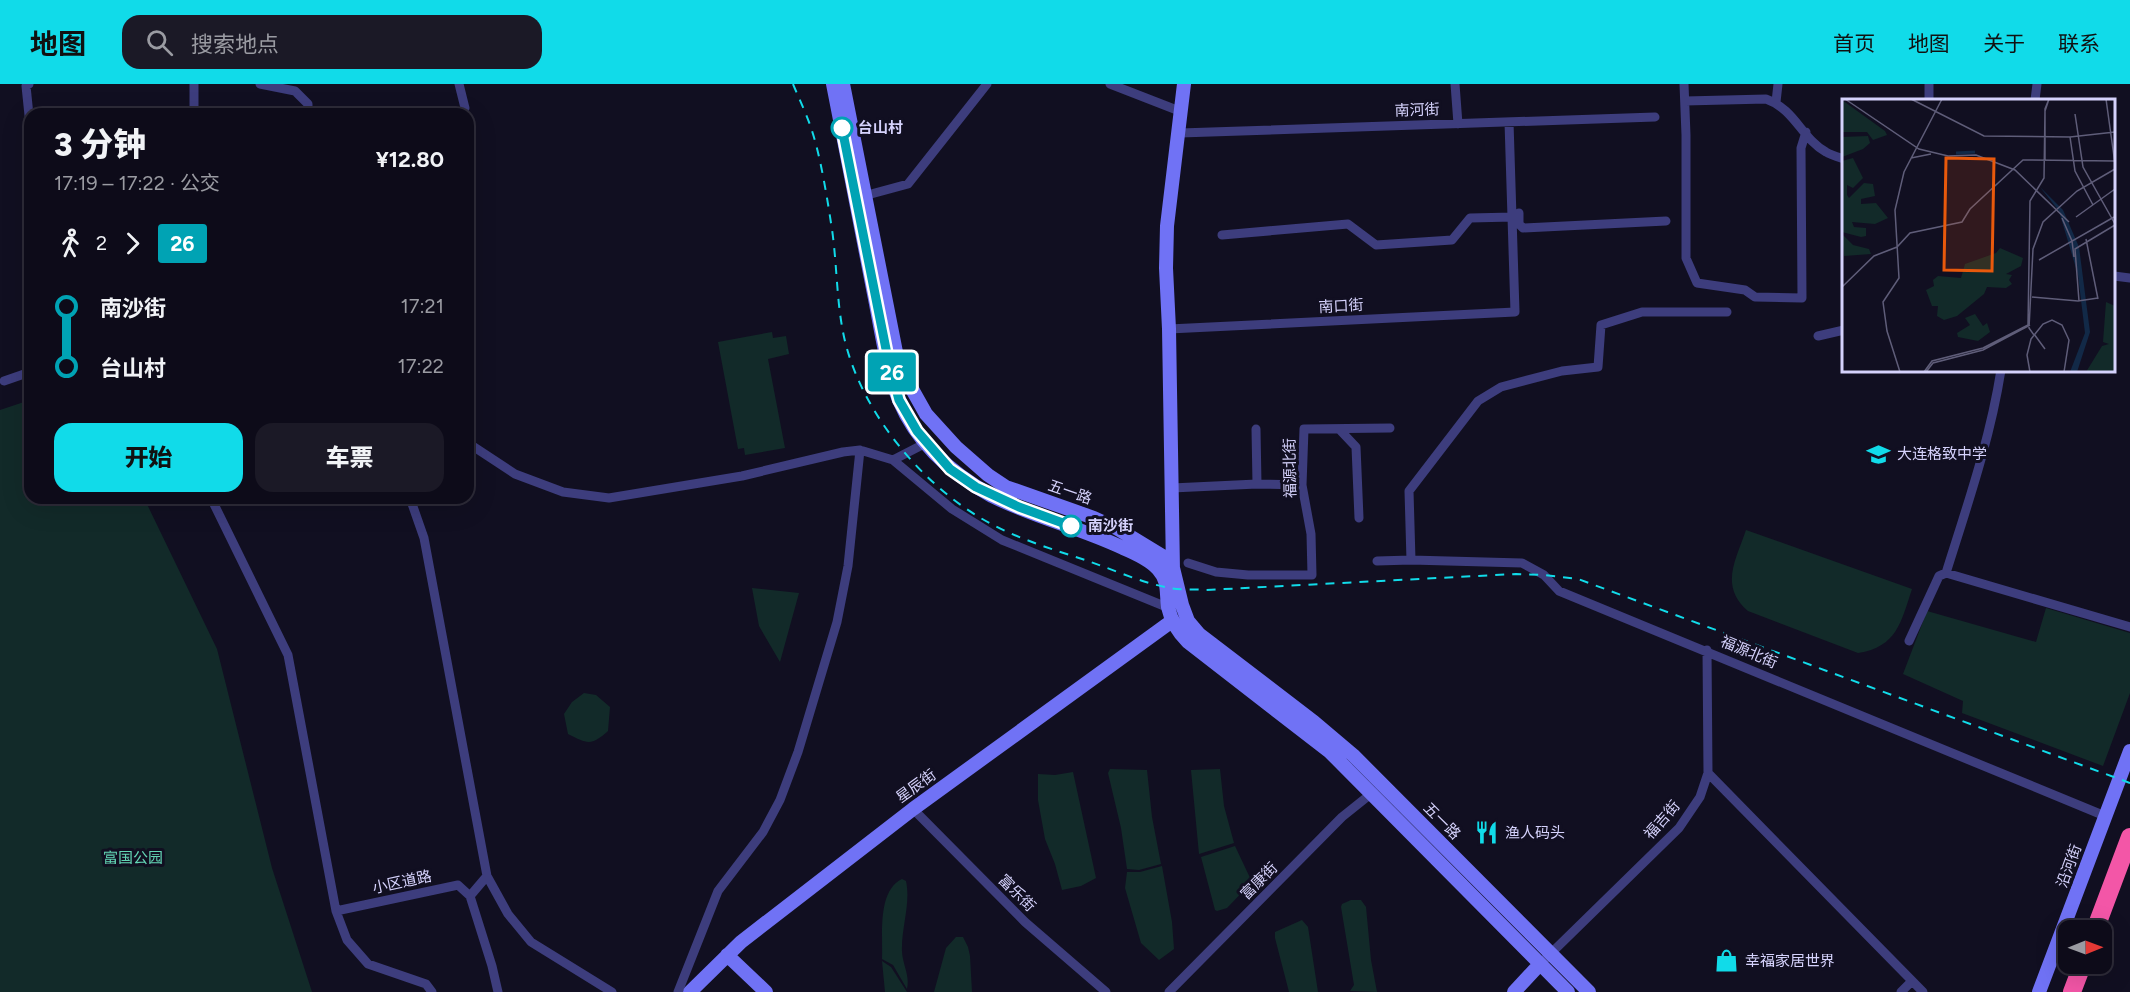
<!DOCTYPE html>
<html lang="zh">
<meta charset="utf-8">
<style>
:root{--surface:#0d0b19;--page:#1b1926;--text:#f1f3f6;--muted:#9a9ba2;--line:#2d2b38;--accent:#11dbe9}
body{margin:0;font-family:Figtree,"Noto Sans SC",sans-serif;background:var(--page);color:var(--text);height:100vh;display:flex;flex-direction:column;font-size:22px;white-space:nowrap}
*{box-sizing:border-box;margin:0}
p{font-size:20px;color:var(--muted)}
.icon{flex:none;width:33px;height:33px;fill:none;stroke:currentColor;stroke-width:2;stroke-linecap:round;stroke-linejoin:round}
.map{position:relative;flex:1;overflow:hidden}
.side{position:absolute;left:24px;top:24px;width:450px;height:396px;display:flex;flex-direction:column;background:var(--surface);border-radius:18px;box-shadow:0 6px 24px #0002,0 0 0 2px var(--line)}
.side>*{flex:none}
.badge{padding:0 12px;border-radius:4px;font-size:21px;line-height:39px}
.needle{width:39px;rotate:89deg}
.fabs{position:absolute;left:2058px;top:836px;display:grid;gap:12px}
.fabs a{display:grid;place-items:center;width:54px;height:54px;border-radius:12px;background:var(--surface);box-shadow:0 6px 24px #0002,0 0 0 2px var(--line);font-size:30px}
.map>.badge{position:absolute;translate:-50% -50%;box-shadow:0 0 0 3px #fff}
.legs{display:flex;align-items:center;gap:9px;height:66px;padding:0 30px;font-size:20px}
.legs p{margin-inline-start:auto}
.overview{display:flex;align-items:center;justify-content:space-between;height:102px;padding:0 30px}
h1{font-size:33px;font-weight:800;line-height:45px}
.button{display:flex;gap:12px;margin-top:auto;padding:12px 30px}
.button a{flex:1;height:69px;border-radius:18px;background:var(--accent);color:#111;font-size:24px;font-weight:800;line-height:69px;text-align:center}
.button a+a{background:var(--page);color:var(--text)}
ul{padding:0 30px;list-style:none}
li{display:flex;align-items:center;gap:21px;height:60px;font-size:22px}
li i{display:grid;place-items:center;width:9px;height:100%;margin:0 8px;background:currentColor}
li i::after{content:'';width:15px;height:15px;margin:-8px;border:4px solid;border-radius:50%;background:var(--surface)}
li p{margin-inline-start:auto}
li:first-child i{background:linear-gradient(#0000 50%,currentColor 0)}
li:last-child i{background:linear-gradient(currentColor 50%,#0000 0)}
header{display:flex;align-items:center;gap:36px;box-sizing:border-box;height:84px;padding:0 30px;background:var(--accent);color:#111}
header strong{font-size:28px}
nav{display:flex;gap:33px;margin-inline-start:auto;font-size:21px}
.search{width:420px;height:54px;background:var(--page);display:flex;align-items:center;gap:15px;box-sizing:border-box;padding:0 21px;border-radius:18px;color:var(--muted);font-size:22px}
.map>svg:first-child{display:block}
.green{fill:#122a29}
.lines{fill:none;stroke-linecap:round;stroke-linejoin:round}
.street{stroke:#3d3d7d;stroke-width:9}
.secondary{stroke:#7072f5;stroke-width:14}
.highway{stroke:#f356a7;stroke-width:18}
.rail{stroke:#11dbe9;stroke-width:2;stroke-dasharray:9 8;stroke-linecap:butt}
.line-1-casing{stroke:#fff;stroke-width:14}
.line-1{stroke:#00a3b4;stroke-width:9}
.stop-1-dot{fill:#fff;stroke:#00a3b4;stroke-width:3}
.labels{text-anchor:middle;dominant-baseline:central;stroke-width:6;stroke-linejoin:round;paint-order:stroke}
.street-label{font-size:15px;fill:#d5d2fc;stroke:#110f21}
.stop-label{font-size:15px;font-weight:bold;fill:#d5d2fc;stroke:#110f21;text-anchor:start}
.poi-label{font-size:15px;fill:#d5d2fc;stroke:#110f21;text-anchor:start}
.park-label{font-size:15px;fill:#63d6b5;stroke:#110f21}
.inset-river{fill:none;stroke:#122947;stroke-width:3}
.inset-road{fill:none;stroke:#5f5d79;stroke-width:1.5}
.view{fill:#e8590c;fill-opacity:0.15;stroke:#e8590c;stroke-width:3}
.inset-edge{fill:none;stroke:#d5d2fc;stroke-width:3}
</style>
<header>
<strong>地图</strong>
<div class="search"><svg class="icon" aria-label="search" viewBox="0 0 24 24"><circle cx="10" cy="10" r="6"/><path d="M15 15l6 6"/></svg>搜索地点</div>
<nav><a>首页</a><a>地图</a><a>关于</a><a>联系</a></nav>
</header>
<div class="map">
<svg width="2130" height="908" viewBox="0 0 2130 908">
<rect width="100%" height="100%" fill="#110f21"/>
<path class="green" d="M772 248 773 254 786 252 789 270 768 275 785 364 745 371 744 364 738 365 718 258Z
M30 316V414H144L217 565 272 784 312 908H0V326Z
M1746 446 1912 505C1901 538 1897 563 1858 569L1748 527C1719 502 1736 476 1746 446Z
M752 504 799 509 780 578 759 542Z
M2046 524 2130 549V609L2103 682 1962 629 1963 617 1903 590 1927 527 2036 558Z
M584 609 596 611 610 623 608 647C591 662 588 660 568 650L564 630 572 618Z
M1110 685 1147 686 1152 733 1161 780 1139 786 1127 785 1121 744 1108 689Z
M1220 685 1224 722 1234 759 1199 770 1191 686Z
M1073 688 1096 794 1081 802 1062 806 1055 780 1045 755 1038 716V690L1055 691Z
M1235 762 1252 798 1227 824 1217 827 1215 826 1201 773Z
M1162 782 1172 838 1174 865 1159 876 1141 859 1125 804 1127 788H1140Z
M902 795 906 797C911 820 901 844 902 868 903 882 910 891 907 905L893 881 882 875C883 851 877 807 902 795Z
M1351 816H1361L1366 823 1371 876 1377 908 1350 907 1354 901 1341 823 1342 820Z
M1302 836 1308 843 1318 908H1289L1275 854V848Z
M956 853H963L968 863 970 872 972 908H934L946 864Z
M882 877 891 883 907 908H885Z"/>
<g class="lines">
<path class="street" d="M29 0 26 2 30 41
M260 0 295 7 308 20V30
M459 0 465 24
M1110 0 1182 28
M1455 0 1458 40
M1684 0 1686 51V174L1697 199 1745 206 1755 213 1802 214 1801 64 1806 48
M1929 0V16
M2035 16 2037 0
M1685 17 1766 15C1795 25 1802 55 1826 68 1831 71 1838 73 1844 75
M1776 18 1778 0
M194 30V0
M1180 49 1655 33
M860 113 908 100 987 0
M1519 129V140L1523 144 1666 137
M1222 151 1348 140 1376 161 1452 156 1470 134 1513 133
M2114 192 2130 194
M1169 245 1515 228 1509 38
M1818 252 1844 246
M4 297 30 288
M1339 345 1356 363 1359 434
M468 359 515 390 563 408 609 414 742 392 843 368 860 366 893 376 926 359
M893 376 952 425 1002 456 1169 524
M1257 400 1302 401
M1172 404 1257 400 1256 345
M211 414 288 571 336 827 347 856 368 880 426 900 432 908
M410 414 424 454 487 792 508 830 531 858 612 908
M1411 476 1409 407 1478 317 1501 303 1562 287 1598 283 1601 241 1642 228H1727
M1377 477 1411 476 1522 479 1544 491 1559 507 2105 732
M1188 479 1216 488 1248 491H1312L1311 450 1302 401 1304 345 1390 344
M1946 489 2130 543
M1909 557 1939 492 1946 489C1967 422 1990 356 2001 286
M1708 689 1923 908
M913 725 1025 838 1106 908
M487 792 470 812 492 882 498 908
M336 827 458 801 470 812
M1540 880 1679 744 1700 713 1708 689 1707 566
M678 908 718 807 763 748 780 716 798 668 837 538 848 482 860 366
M1169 908 1342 733 1372 709
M1901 908 1912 897"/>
<path class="secondary" d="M833 0C847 70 860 140 874 210 881 244 886 284 899 316 917 359 952 390 992 412 1034 433 1081 444 1123 464 1135 469 1149 475 1158 485 1169 497 1166 508 1168 523 1171 537 1178 548 1188 558L1330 668 1568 908
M843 0 896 268 908 298 926 330 956 363 988 391 1006 403 1094 434 1118 445 1164 473 1173 484 1182 521 1188 537 1199 550 1314 638 1353 671 1589 908
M1173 486 1169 245 1166 184 1167 142 1184 0
M727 871 766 908
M690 908 741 858 913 725 1172 537
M1514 908 1540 880
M2039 908 2130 667"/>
<path class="highway" d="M2095 846 2130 753
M2072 908 2083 879"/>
<path class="rail" d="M793 0C800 17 808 33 813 50 821 76 827 113 831 139 837 175 836 212 843 248 857 321 916 395 979 433 1012 453 1051 465 1088 477 1114 486 1142 499 1170 504 1181 506 1194 505 1206 506L1516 490 1544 491 1578 495 2130 699"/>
</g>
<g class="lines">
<defs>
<path id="line-1" d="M842 44 887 270 899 316 917 347 950 385 976 403 1019 423 1071 442"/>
</defs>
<use href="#line-1" class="line-1-casing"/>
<use href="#line-1" class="line-1"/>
</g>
<defs>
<symbol id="school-bare" viewBox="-9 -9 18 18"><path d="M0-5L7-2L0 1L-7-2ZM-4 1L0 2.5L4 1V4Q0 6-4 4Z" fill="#11dbe9" stroke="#110f21" stroke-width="2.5" paint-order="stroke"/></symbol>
<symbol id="restaurant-bare" viewBox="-9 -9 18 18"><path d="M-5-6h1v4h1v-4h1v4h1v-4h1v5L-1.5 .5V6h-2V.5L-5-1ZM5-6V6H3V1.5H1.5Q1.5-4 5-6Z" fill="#11dbe9" stroke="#110f21" stroke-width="2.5" paint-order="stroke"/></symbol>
<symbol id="shop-bare" viewBox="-9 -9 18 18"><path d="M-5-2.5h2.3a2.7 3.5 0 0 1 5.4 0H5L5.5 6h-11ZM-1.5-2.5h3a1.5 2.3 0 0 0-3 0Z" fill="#11dbe9" stroke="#110f21" stroke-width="2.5" paint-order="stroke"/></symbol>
</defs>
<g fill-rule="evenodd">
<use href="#school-bare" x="1862" y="354" width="33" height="33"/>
<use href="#restaurant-bare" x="1470" y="732" width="33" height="33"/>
<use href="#shop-bare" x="1710" y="860" width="33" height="33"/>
</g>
<g class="stop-1-dot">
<circle cx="842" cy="44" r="10"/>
<circle cx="1071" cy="442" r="10"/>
</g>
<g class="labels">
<g class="street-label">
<text transform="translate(1417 26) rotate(-2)">南河街</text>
<text transform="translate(1341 222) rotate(-3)">南口街</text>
<text transform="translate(1290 384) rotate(-91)">福源北街</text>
<text transform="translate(1070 408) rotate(19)">五一路</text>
<text transform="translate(1749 568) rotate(23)">福源北街</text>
<text transform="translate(916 702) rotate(-36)">星辰街</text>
<text transform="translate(1662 736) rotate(-49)">福吉街</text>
<text transform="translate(1442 737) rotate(45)">五一路</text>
<text transform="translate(2069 782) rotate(-70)">沿河街</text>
<text transform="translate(1259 797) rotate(-45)">富康街</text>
<text transform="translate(402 798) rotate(-12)">小区道路</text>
<text transform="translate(1017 809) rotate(45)">富乐街</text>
</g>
<g class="stop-label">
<text x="858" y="44">台山村</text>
<text x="1088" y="442">南沙街</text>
</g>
<g class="poi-label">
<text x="1897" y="370">大连格致中学</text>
<text x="1505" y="749">渔人码头</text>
<text x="1745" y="877">幸福家居世界</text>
</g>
<g class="park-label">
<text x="133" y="774">富国公园</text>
</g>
</g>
<g transform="translate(1842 15)">
<rect width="273" height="273" fill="#110f21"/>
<path d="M0 1 43 32 45 36 31 41 25 33H0ZM26 37 28 44 21 50 0 58V38ZM11 59 21 79 11 89 5 86V96L7 99 22 84 31 85 33 97 19 100V105L34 104 46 119 33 125 10 123 12 128 24 129V137L19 138 0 133V62ZM0 135 11 146 27 150 29 155 2 157ZM158 149 181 159 179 167 164 175 170 176 167 181 170 185 164 189 145 188 142 195 115 217 102 221 95 217 96 207H90L84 191 92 187 91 181 96 177 119 179 123 165 154 154ZM264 203 273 207V273H244L260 247 267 245 261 243ZM133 215 141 227 145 224 148 233 136 242 116 238 115 234 128 226 123 219Z" fill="#122a29"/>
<path d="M198 88 221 111 237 148 248 233 235 273H228L243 234 236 176 217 112Z" fill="#122947"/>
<path class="inset-river" d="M114 54 133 53"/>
<path class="inset-road" d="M3 0 77 50 106 57 134 56 173 71 227 123M69 0 142 37 228 38 273 33M264 0 273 65M233 15 241 68 273 125M228 38 233 72 251 106M69 59 89 55M203 61V10L207 0M234 118 273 90M220 119 230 142 232 158M244 140 256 200M197 161 272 118M0 188 32 157 55 148 68 134 120 123 128 110 181 61 273 62M190 198 236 202 256 199M237 202 233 150 273 126M192 235 203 250M192 236 187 229 191 150 201 123 235 92 273 70M58 273 45 232 41 203 57 179 53 111 62 73 100 0M82 273 90 262 141 249 186 226 188 102 202 79 203 12 207 0M84 273 91 264 141 251 188 226M188 273 185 256 189 240 201 225 210 221 220 226 227 241 222 273"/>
<path class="view" d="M104 59 152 60 150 172 102 171Z"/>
<rect width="273" height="273" class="inset-edge"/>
</g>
</svg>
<div class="fabs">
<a><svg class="needle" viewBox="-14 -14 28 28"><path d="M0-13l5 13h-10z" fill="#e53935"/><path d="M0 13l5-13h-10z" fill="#9a9ba2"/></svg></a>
</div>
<b class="badge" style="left:892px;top:288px;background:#00a3b4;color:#fff">26</b>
<section class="side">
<div class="overview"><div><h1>3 分钟</h1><p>17:19 – 17:22 · 公交</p></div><b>¥12.80</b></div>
<div class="legs"><svg class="icon" aria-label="walk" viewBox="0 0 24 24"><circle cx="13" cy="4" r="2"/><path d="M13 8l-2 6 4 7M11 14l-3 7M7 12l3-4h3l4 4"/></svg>2<svg class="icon" aria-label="forward" viewBox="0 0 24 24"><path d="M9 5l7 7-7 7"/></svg><b class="badge" style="background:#00a3b4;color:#fff">26</b></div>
<ul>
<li><i style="color:#00a3b4"></i><b>南沙街</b><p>17:21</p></li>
<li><i style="color:#00a3b4"></i><b>台山村</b><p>17:22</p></li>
</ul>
<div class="button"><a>开始</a><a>车票</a></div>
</section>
</div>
